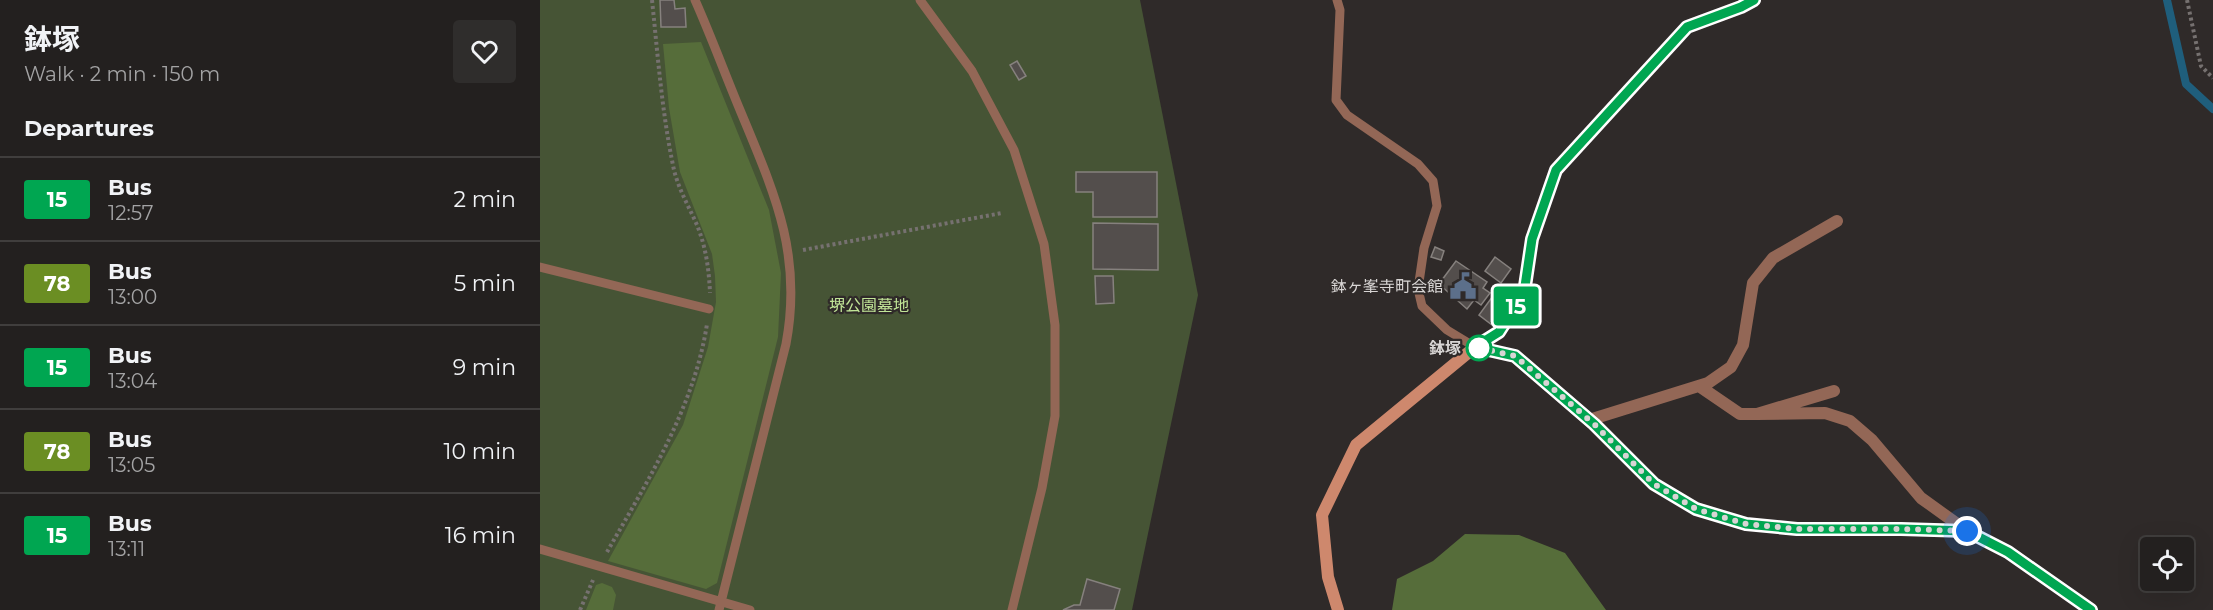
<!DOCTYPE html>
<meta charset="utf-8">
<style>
:root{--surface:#23201f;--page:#2f2d2c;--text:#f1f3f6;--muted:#a3a3a4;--line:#403e3d}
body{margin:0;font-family:Montserrat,"Noto Sans JP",sans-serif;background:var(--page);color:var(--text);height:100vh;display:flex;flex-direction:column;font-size:22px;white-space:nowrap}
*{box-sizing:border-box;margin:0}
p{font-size:20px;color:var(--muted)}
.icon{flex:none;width:33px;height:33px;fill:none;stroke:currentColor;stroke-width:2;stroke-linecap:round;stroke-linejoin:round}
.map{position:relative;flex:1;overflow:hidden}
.drawer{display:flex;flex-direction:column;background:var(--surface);width:540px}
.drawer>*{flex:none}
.badge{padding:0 12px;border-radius:4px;font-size:21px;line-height:39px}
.buttons{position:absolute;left:1600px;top:537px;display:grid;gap:12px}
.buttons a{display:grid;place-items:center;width:54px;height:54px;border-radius:6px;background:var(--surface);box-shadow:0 6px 24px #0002,0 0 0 2px var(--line);font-size:30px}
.you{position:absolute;width:30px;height:30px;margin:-15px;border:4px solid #fff;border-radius:50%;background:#1a73e8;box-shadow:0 0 0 9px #1a73e833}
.map>.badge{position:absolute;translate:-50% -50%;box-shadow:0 0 0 3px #fff}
h2{padding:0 24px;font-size:22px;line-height:54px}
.round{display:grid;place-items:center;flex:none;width:63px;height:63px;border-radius:6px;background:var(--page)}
.headline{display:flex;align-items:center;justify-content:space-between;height:102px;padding:0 24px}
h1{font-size:28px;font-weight:700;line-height:45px}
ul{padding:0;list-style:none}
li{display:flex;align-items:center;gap:18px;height:84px;padding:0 24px;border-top:2px solid var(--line)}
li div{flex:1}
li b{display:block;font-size:22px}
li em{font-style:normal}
li .badge{min-width:66px;font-weight:700;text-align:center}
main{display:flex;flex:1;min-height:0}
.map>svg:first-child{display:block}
.green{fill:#465435}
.forest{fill:#566d3a}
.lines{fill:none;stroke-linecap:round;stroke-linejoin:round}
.stream{stroke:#1f5e7c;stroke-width:8}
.building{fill:#534e4c;stroke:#86817e;stroke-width:1.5}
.path{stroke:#767170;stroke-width:4;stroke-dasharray:3 3;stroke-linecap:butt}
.lane{stroke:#936756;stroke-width:9}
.street{stroke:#936756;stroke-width:12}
.secondary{stroke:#ce886d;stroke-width:12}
.line-casing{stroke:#fff;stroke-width:14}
.line{stroke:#00a651;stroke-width:9}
.walk{stroke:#d8d5d4;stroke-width:6;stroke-dasharray:0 10.8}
.stop-dot{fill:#fff;stroke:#00a651;stroke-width:3}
.labels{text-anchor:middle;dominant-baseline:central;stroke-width:4.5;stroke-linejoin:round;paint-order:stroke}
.poi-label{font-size:16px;fill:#d8d5d4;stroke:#2f2a29;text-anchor:end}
.park-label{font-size:16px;fill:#c1e597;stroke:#2f2a29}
.stop-label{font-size:16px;font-weight:bold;fill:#d8d5d4;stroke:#2f2a29;text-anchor:end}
</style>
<main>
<section class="drawer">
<div class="headline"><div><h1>鉢塚</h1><p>Walk · 2 min · 150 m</p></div><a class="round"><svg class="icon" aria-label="heart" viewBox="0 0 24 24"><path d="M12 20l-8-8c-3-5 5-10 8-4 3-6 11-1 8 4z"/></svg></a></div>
<h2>Departures</h2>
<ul>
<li><span class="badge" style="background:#00a651;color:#fff">15</span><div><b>Bus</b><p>12:57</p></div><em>2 min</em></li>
<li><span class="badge" style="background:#6b8e23;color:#fff">78</span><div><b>Bus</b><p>13:00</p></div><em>5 min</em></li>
<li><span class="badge" style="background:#00a651;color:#fff">15</span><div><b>Bus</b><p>13:04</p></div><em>9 min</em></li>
<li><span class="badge" style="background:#6b8e23;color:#fff">78</span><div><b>Bus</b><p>13:05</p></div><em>10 min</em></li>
<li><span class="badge" style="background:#00a651;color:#fff">15</span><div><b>Bus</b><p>13:11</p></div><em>16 min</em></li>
</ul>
</section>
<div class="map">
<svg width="1673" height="610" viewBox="0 0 1673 610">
<rect width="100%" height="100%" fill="#2f2a29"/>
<path class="green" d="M0 0H600L658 295 592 610H0Z"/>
<path class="forest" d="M161 42 229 210 241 273 238 337 177 583 166 589 68 561 143 425 168 347 176 302 175 276 172 254 140 172 129 108 123 44Z
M925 534 979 535 1025 553 1066 610H852L857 579 893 561Z
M62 583 72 587 76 595 73 610H46L56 585Z"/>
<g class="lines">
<path class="stream" d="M1627 0 1646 84 1673 109"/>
</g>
<path class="building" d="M120 0H134L135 9 145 8 146 27H121Z
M477 61 486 76 479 80 470 65Z
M536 172H617V217H553V192H536Z
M553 223 618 224V270L553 269Z
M895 247 904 251 901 260 891 257Z
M955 257 971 269 961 283 945 271Z
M916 261 947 282 943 288 950 293 941 305 934 300 927 309 899 284Z
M555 276H573L574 303 556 304Z
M958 289 971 298 952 325 939 315Z
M547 579 580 589 574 610H523L534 605H540Z"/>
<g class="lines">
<path class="path" d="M112 0C118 57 122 114 134 170 139 190 149 207 157 225 166 247 169 270 170 293
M1647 0 1661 66 1673 78
M263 250 462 213
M67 552C108 480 154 408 167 324
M40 610 53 580"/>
<path class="lane" d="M155 0C171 36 185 74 200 110 234 192 263 254 246 344L179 610
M380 0 432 71 474 150 504 244 515 325V416L502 488 472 610
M797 0 800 10 796 100 807 115 878 164 893 181 897 206 884 248 878 289 882 306 907 330 935 347
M1201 7 1214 0
M0 267 169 309
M0 549 210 610"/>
<path class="street" d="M935 347 975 356 1054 425 1114 484 1156 509 1206 524 1257 529H1361L1427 531 1468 552 1551 610
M935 347 959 332 984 293 992 239 1016 170 1147 27 1201 7
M1159 386 1200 414H1217L1294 391
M1217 414 1285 413 1310 421 1332 440 1381 498 1427 531
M1049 420 1168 383 1191 367 1203 345 1213 283 1233 258 1297 221"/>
<path class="secondary" d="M798 610 788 577 782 515 816 445 935 347"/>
</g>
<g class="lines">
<defs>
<path id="line" d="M1214 0 1201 7 1147 27 1016 170 992 239 984 293 959 332 935 347 975 356 1054 424 1114 484 1156 509 1206 524 1257 529H1361L1427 531 1468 552 1551 610"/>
</defs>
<use href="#line" class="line-casing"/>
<use href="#line" class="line"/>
<path class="walk" d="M939 348 935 347 975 356 1054 424 1114 484 1156 509 1206 524 1257 529H1361L1427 531"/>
</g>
<defs>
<symbol id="civic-bare" viewBox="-9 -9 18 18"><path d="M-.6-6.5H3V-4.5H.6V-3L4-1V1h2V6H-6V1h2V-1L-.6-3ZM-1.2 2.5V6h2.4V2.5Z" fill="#5c6f8a" stroke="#2f2a29" stroke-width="2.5" paint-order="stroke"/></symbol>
</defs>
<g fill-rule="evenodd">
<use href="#civic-bare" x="904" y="267" width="38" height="38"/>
</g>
<circle class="stop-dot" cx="939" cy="348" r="12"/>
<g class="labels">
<g class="poi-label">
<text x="903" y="286">鉢ヶ峯寺町会館</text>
</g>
<g class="park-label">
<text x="329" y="305">堺公園墓地</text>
</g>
<g class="stop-label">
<text x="921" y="348">鉢塚</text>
</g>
</g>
</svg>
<div class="buttons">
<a><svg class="icon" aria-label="locate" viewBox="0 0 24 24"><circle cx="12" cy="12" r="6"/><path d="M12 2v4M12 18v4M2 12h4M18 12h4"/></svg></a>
</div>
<div class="you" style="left:1427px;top:531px"></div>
<b class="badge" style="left:976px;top:306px;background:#00a651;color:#fff">15</b>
</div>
</main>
